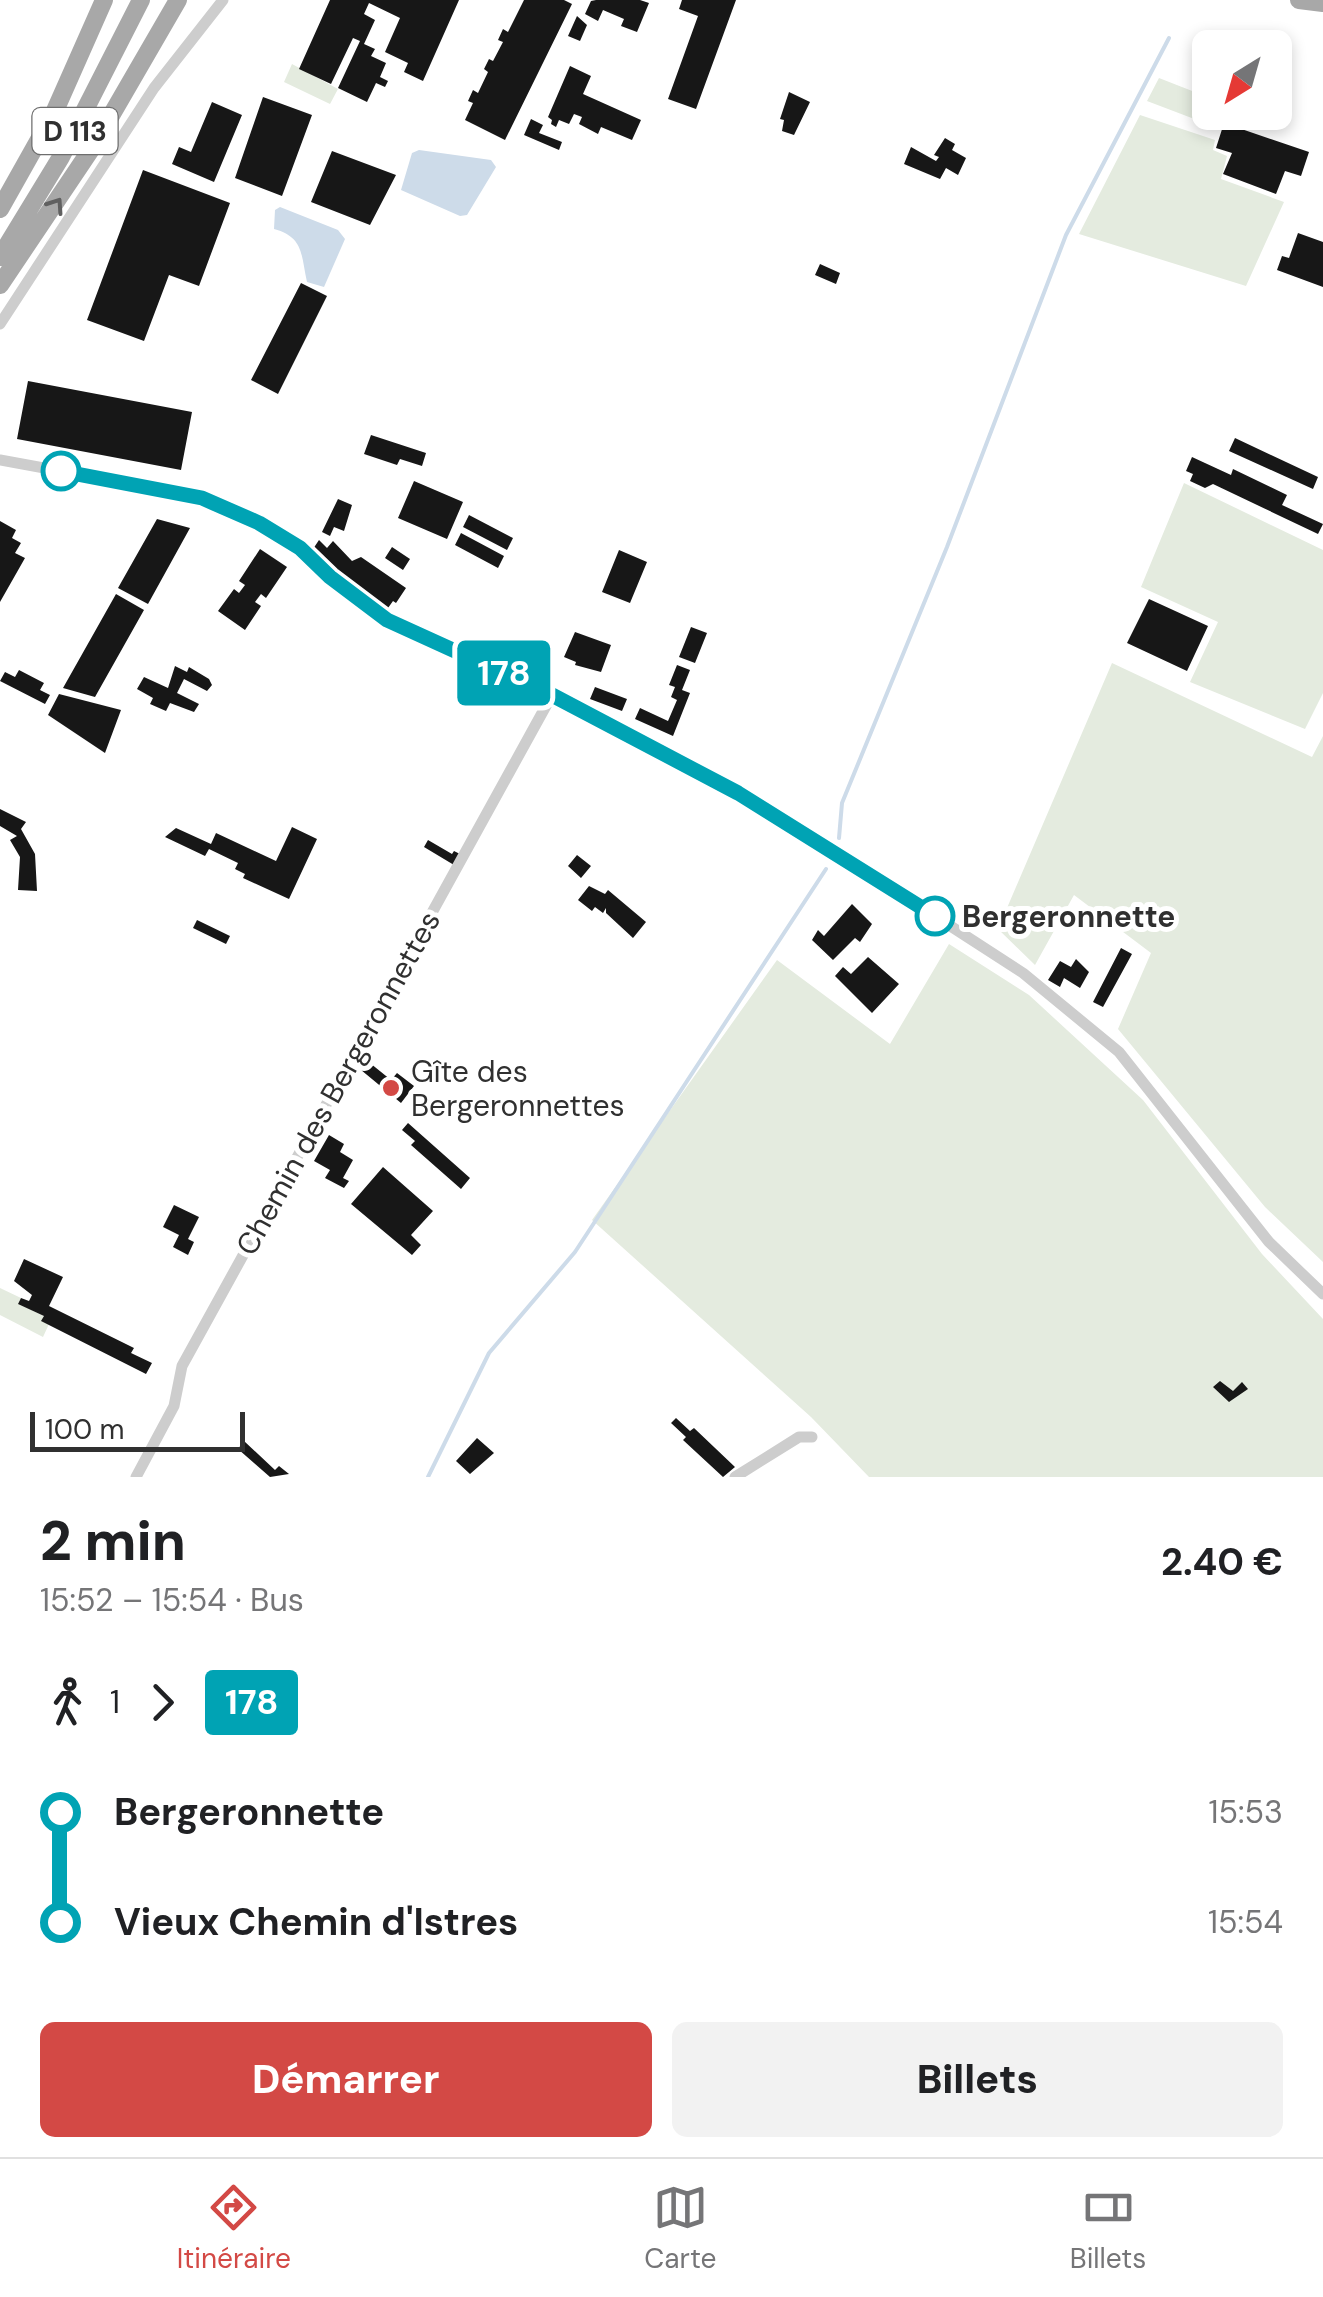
<!DOCTYPE html>
<html lang="fr">
<meta charset="utf-8">
<style>
:root{--surface:#fff;--page:#f2f2f2;--text:#202124;--muted:#757577;--line:#e0e0e0;--accent:#d34945}
body{margin:0;font-family:"DM Sans",sans-serif;background:var(--page);color:var(--text);height:100vh;display:flex;flex-direction:column;font-size:38px;white-space:nowrap}
*{box-sizing:border-box;margin:0}
p{font-size:32px;color:var(--muted)}
.icon{flex:none;width:55px;height:55px;fill:none;stroke:currentColor;stroke-width:2;stroke-linecap:round;stroke-linejoin:round}
.map{position:relative;height:1477px;overflow:hidden}
.drawer{display:flex;flex-direction:column;background:var(--surface);flex:1}
.drawer>*{flex:none}
.badge{padding:0 20px;border-radius:8px;font-size:35px;line-height:65px}
.needle{width:65px;rotate:217deg}
.buttons{position:absolute;left:1192px;top:30px;display:grid;gap:20px}
.buttons a{display:grid;place-items:center;width:100px;height:100px;border-radius:15px;background:var(--surface);box-shadow:0 5px 15px #0003;font-size:50px}
.scale{position:absolute;left:30px;bottom:25px;width:215px;box-sizing:border-box;padding-left:10px;border:5px solid #303030;border-top:0;font-size:28px;line-height:35px;white-space:nowrap;color:#303030;-webkit-text-stroke:8px #fff;paint-order:stroke}
.map>.badge{position:absolute;translate:-50% -50%;box-shadow:0 0 0 5px #fff}
.legs{display:flex;align-items:center;gap:15px;height:110px;padding:0 40px;font-size:32px}
.legs p{margin-inline-start:auto}
.headline{display:flex;align-items:center;justify-content:space-between;height:170px;padding:0 40px}
h1{font-size:55px;font-weight:800;line-height:75px}
.cta{display:flex;gap:20px;margin-top:auto;padding:20px 40px}
.cta a{flex:1;height:115px;border-radius:15px;background:var(--accent);color:#fff;font-size:40px;font-weight:800;line-height:115px;text-align:center}
.cta a+a{background:var(--page);color:var(--text)}
ul{padding:0 40px;list-style:none}
li{display:flex;align-items:center;gap:35px;height:110px;font-size:38px}
li i{display:grid;place-items:center;width:15px;height:100%;margin:0 12px;background:currentColor}
li i::after{content:'';width:25px;height:25px;margin:-12px;border:8px solid;border-radius:50%;background:var(--surface)}
li p{margin-inline-start:auto}
li:first-child i{background:linear-gradient(#0000 50%,currentColor 0)}
li:last-child i{background:linear-gradient(currentColor 50%,#0000 0)}
.tabs{display:flex;justify-content:space-around;align-items:center;height:140px;border-top:2px solid var(--line);background:var(--surface);font-size:28px;color:var(--muted)}
.tabs a{display:grid;justify-items:center;gap:5px}
.tabs .on{color:var(--accent)}
.map>svg:first-child{display:block}
.green{fill:#e4ebdf}
.water{fill:#cddbe9}
.lines{fill:none;stroke-linecap:round;stroke-linejoin:round}
.stream{stroke:#cddbe9;stroke-width:4}
.building{fill:#171717}
.minor{stroke:#cdcdcd;stroke-width:11}
.primary{stroke:#a8a8a8;stroke-width:18}
.oneway{stroke:#606060}
.line-1-casing{stroke:#fff;stroke-width:22}
.line-1{stroke:#00a3b4;stroke-width:15}
.stop-1-dot{fill:#fff;stroke:#00a3b4;stroke-width:5}
.poi-dot{fill:#d34945;stroke:#fff;stroke-width:4}
.labels{text-anchor:middle;dominant-baseline:central;stroke-width:10;stroke-linejoin:round;paint-order:stroke}
.shield{fill:#fff;stroke:#6e6e6e;stroke-width:2.5}
.shield-label{font-size:28px;font-weight:bold;fill:#303030}
.stop-label{font-size:30px;font-weight:bold;fill:#303030;stroke:#fff;text-anchor:start}
.poi-label{font-size:30px;fill:#303030;stroke:#fff;text-anchor:start}
.street-label{font-size:30px;fill:#303030;stroke:#fff}
</style>
<div class="map">
<svg width="1323" height="1477" viewBox="0 0 1323 1477">
<rect width="100%" height="100%" fill="#fff"/>
<path class="green" d="M292 64 338 89 330 104 284 82Z
M1159 78 1210 98V112L1225 113 1218 128 1147 101Z
M1140 115 1215 140 1213 150 1227 156 1221 179 1284 202 1246 286 1079 234Z
M1184 483 1323 550V693L1305 729 1190 682 1218 622 1141 587Z
M1112 663 1312 757 1323 736V1262L1265 1207 1118 1029 1151 953 1074 895 1035 965 998 929Z
M949 944 1029 995 1143 1100 1262 1254 1323 1319V1477H869L811 1417 592 1220 777 960 890 1044Z
M0 1288 21 1298 19 1304 44 1316 42 1321 49 1324 43 1337 0 1315Z"/>
<path class="water" d="M419 150 491 160 496 167 467 215 460 216 401 190 412 153Z
M280 207 338 230 345 239 324 287 307 282C301 255 304 237 274 229L275 210Z"/>
<g class="lines">
<path class="stream" d="M839 838 842 803 947 547 1066 235 1169 38
M428 1477 489 1353 575 1252 826 869"/>
</g>
<path class="building" d="M330 0H459L423 81 404 72 408 63 385 52 400 18 369 3 364 14 375 20 364 44 375 49 371 56 386 63 380 77 388 81 385 87 376 83 367 102 338 88 360 41 353 38 331 84 299 69Z
M524 0H564L572 4 505 140 465 120 473 103 468 101 473 90 478 93 488 72 484 69 489 59 493 61 503 42 498 40 503 29 508 32Z
M596 0H640L649 3 637 32 621 26 624 19 603 10 598 21 585 14 591 1Z
M682 0H736L696 109 668 99 698 16 679 9Z
M577 16 587 25 580 41 568 36Z
M570 66 591 76 583 94 641 120 632 140 601 127 598 134 579 124 582 117 574 114 569 124 559 120 556 127 551 124 552 120 548 117Z
M789 92 810 102 794 135 782 131 784 120 780 119Z
M263 97 312 115 282 196 235 178Z
M212 102 242 115 214 182 172 164 179 147 191 152Z
M531 119 543 125 539 133 562 142 559 150 524 135Z
M1224 123 1309 152 1301 176 1285 171 1276 194 1223 174 1232 153 1216 148Z
M945 138 955 144 952 150 966 158 958 175 946 168 940 179 904 164 911 147 936 161 939 157 934 155Z
M332 151 396 175 370 225 311 202Z
M143 170 230 203 199 286 169 275 144 341 87 320Z
M1298 233 1323 242V287L1277 270 1282 256 1289 258Z
M820 264 840 273 836 284 815 275Z
M301 283 327 296 278 394 251 380Z
M28 381 192 412 181 470 17 439Z
M371 435 426 453 422 466 400 459 397 465 364 454Z
M1235 438 1318 477 1313 489 1229 451Z
M1192 457 1231 475 1233 469 1287 495 1282 505 1323 524 1318 534 1213 484 1205 488 1190 481 1193 474 1186 471Z
M414 481 463 502 447 539 398 518Z
M338 499 352 505 344 531 334 527 330 536 322 532Z
M469 515 513 538 507 550 463 527Z
M157 519 190 528 148 604 118 588Z
M0 521 16 530 12 538 21 543 15 553 25 558 0 602Z
M461 533 504 556 498 568 455 545Z
M319 540 327 548 333 541 352 561 361 557 406 588 396 603 393 601 388 608 342 577 313 549Z
M392 547 410 559 403 570 385 558Z
M260 549 287 567 266 598 261 594 255 602 261 606 245 630 218 611 234 589 239 593 245 585 239 581Z
M619 550 647 562 630 603 602 592Z
M116 594 144 610 95 697 63 688Z
M1149 599 1208 626 1187 671 1127 643Z
M691 627 707 633 695 663 679 657Z
M575 632 611 645 601 672 575 665 576 662 564 657Z
M677 665 690 670 682 690 690 693 673 736 635 719 640 708 668 721 677 700 671 697 675 687 669 685Z
M175 666 187 672 189 667 209 679 212 685 207 691 184 679 177 693 199 704 194 712 170 703 166 711 150 704 153 698 137 689 144 677 168 688Z
M19 670 44 683 40 690 50 695 45 704 0 681 5 672 15 677Z
M595 687 627 699 622 711 590 699Z
M59 694 121 710 105 753 48 715Z
M0 809 26 822 21 829 35 854 37 891 18 890 20 857 10 840 17 836 0 826Z
M292 827 317 839 289 899 243 878 245 874 235 869 238 863 209 849 205 856 165 837 176 828 211 844 216 833 276 861Z
M428 840 452 854 454 851 460 854 454 865 424 847Z
M577 855 591 866 581 878 568 866Z
M589 886 605 894 608 890 646 922 633 938 606 913V908L603 913 595 907 592 911 578 900Z
M852 904 872 924 860 942 855 938 833 960 812 940 818 930 824 936Z
M197 920 230 936 226 944 193 928Z
M1121 948 1132 954 1103 1007 1093 1002Z
M868 957 899 984 872 1013 835 976 843 967 851 974Z
M1076 959 1089 972 1080 988 1064 978 1060 987 1048 980 1060 961 1071 967Z
M360 1055 391 1080 397 1073 414 1086 401 1103 355 1065Z
M408 1123 470 1178 461 1189 411 1145 415 1141 402 1130Z
M329 1135 344 1144 340 1152 353 1160 343 1178 349 1181 344 1188 325 1178 330 1170 314 1161Z
M383 1167 433 1211 411 1235 421 1245 412 1255 351 1204Z
M174 1205 199 1217 188 1239 194 1242 188 1255 173 1247 179 1235 163 1227Z
M24 1259 63 1277 49 1306 134 1348 131 1353 152 1363 146 1374 41 1321 44 1316 18 1304 21 1298 29 1301 32 1295 14 1281Z
M1220 1381 1233 1391 1242 1382 1248 1389 1229 1402 1213 1387Z
M676 1418 690 1431 694 1428 735 1467 723 1477 683 1440 686 1437 671 1423Z
M477 1438 494 1453 470 1474 456 1461Z
M244 1441 275 1470 279 1466 289 1474 270 1477 238 1449Z"/>
<g class="lines">
<path class="minor" d="M0 324 154 88 223 0
M0 460 202 497 259 523 300 548 330 577 387 620 552 695 738 793 935 916 1023 973 1119 1052 1269 1242 1323 1294
M136 1477 174 1406 182 1366 552 695
M735 1477 799 1437H812"/>
<path class="primary" d="M1299 0 1323 3
M0 209 54 113 104 0
M0 257 61 157 141 0
M0 285 94 145 178 0"/>
</g>
<defs><path id="oneway-chevron" d="M-2-3.5L2.5 0L-2 3.5" fill="none" stroke-width="1.6" stroke-linecap="round" stroke-linejoin="round" transform="scale(2.5)"/></defs>
<use class="oneway" href="#oneway-chevron" transform="translate(56 205) rotate(-56)"/>
<g class="lines">
<defs>
<path id="line-1" d="M61 471 202 498 259 523 300 548 330 577 387 620 552 695 738 793 935 916"/>
</defs>
<use href="#line-1" class="line-1-casing"/>
<use href="#line-1" class="line-1"/>
</g>
<g class="stop-1-dot">
<circle cx="61" cy="471" r="18"/>
<circle cx="935" cy="916" r="18"/>
</g>
<circle class="poi-dot" cx="391" cy="1088" r="10"/>
<g class="labels">
<rect class="shield" x="32.5" y="108" width="85" height="46" rx="8"/>
<g class="shield-label">
<text x="75" y="131">D 113</text>
</g>
<g class="stop-label">
<text x="962" y="916">Bergeronnette</text>
</g>
<g class="poi-label">
<text x="411" y="1071">Gîte des<tspan x="411" dy="34">Bergeronnettes</tspan></text>
</g>
<g class="street-label">
<text transform="translate(338 1083) rotate(-61)">Chemin des Bergeronnettes</text>
</g>
</g>
</svg>
<div class="buttons">
<a><svg class="needle" viewBox="-14 -14 28 28"><path d="M0-13l5 13h-10z" fill="#e53935"/><path d="M0 13l5-13h-10z" fill="#757577"/></svg></a>
</div>
<div class="scale">100 m</div>
<b class="badge" style="left:504px;top:673px;background:#00a3b4;color:#fff">178</b>
</div>
<section class="drawer">
<div class="headline"><div><h1>2 min</h1><p>15:52 – 15:54 · Bus</p></div><b>2.40 €</b></div>
<div class="legs"><svg class="icon" aria-label="walk" viewBox="0 0 24 24"><circle cx="13" cy="4" r="2"/><path d="M13 8l-2 6 4 7M11 14l-3 7M7 12l3-4h3l4 4"/></svg>1<svg class="icon" aria-label="forward" viewBox="0 0 24 24"><path d="M9 5l7 7-7 7"/></svg><b class="badge" style="background:#00a3b4;color:#fff">178</b></div>
<ul>
<li><i style="color:#00a3b4"></i><b>Bergeronnette</b><p>15:53</p></li>
<li><i style="color:#00a3b4"></i><b>Vieux Chemin d'Istres</b><p>15:54</p></li>
</ul>
<div class="cta"><a>Démarrer</a><a>Billets</a></div>
</section>
<nav class="tabs">
<a class="on"><svg class="icon" aria-label="directions" viewBox="0 0 24 24"><path d="M12 3l9 9-9 9-9-9zM9 14v-3h6M13 9l2 2-2 2"/></svg>Itinéraire</a>
<a><svg class="icon" aria-label="map" viewBox="0 0 24 24"><path d="M3 6l6-2 6 2 6-2v14l-6 2-6-2-6 2zM9 4v14M15 6v14"/></svg>Carte</a>
<a><svg class="icon" aria-label="tickets" viewBox="0 0 24 24"><path d="M3 7h18v10H3zM15 7v10"/></svg>Billets</a>
</nav>
